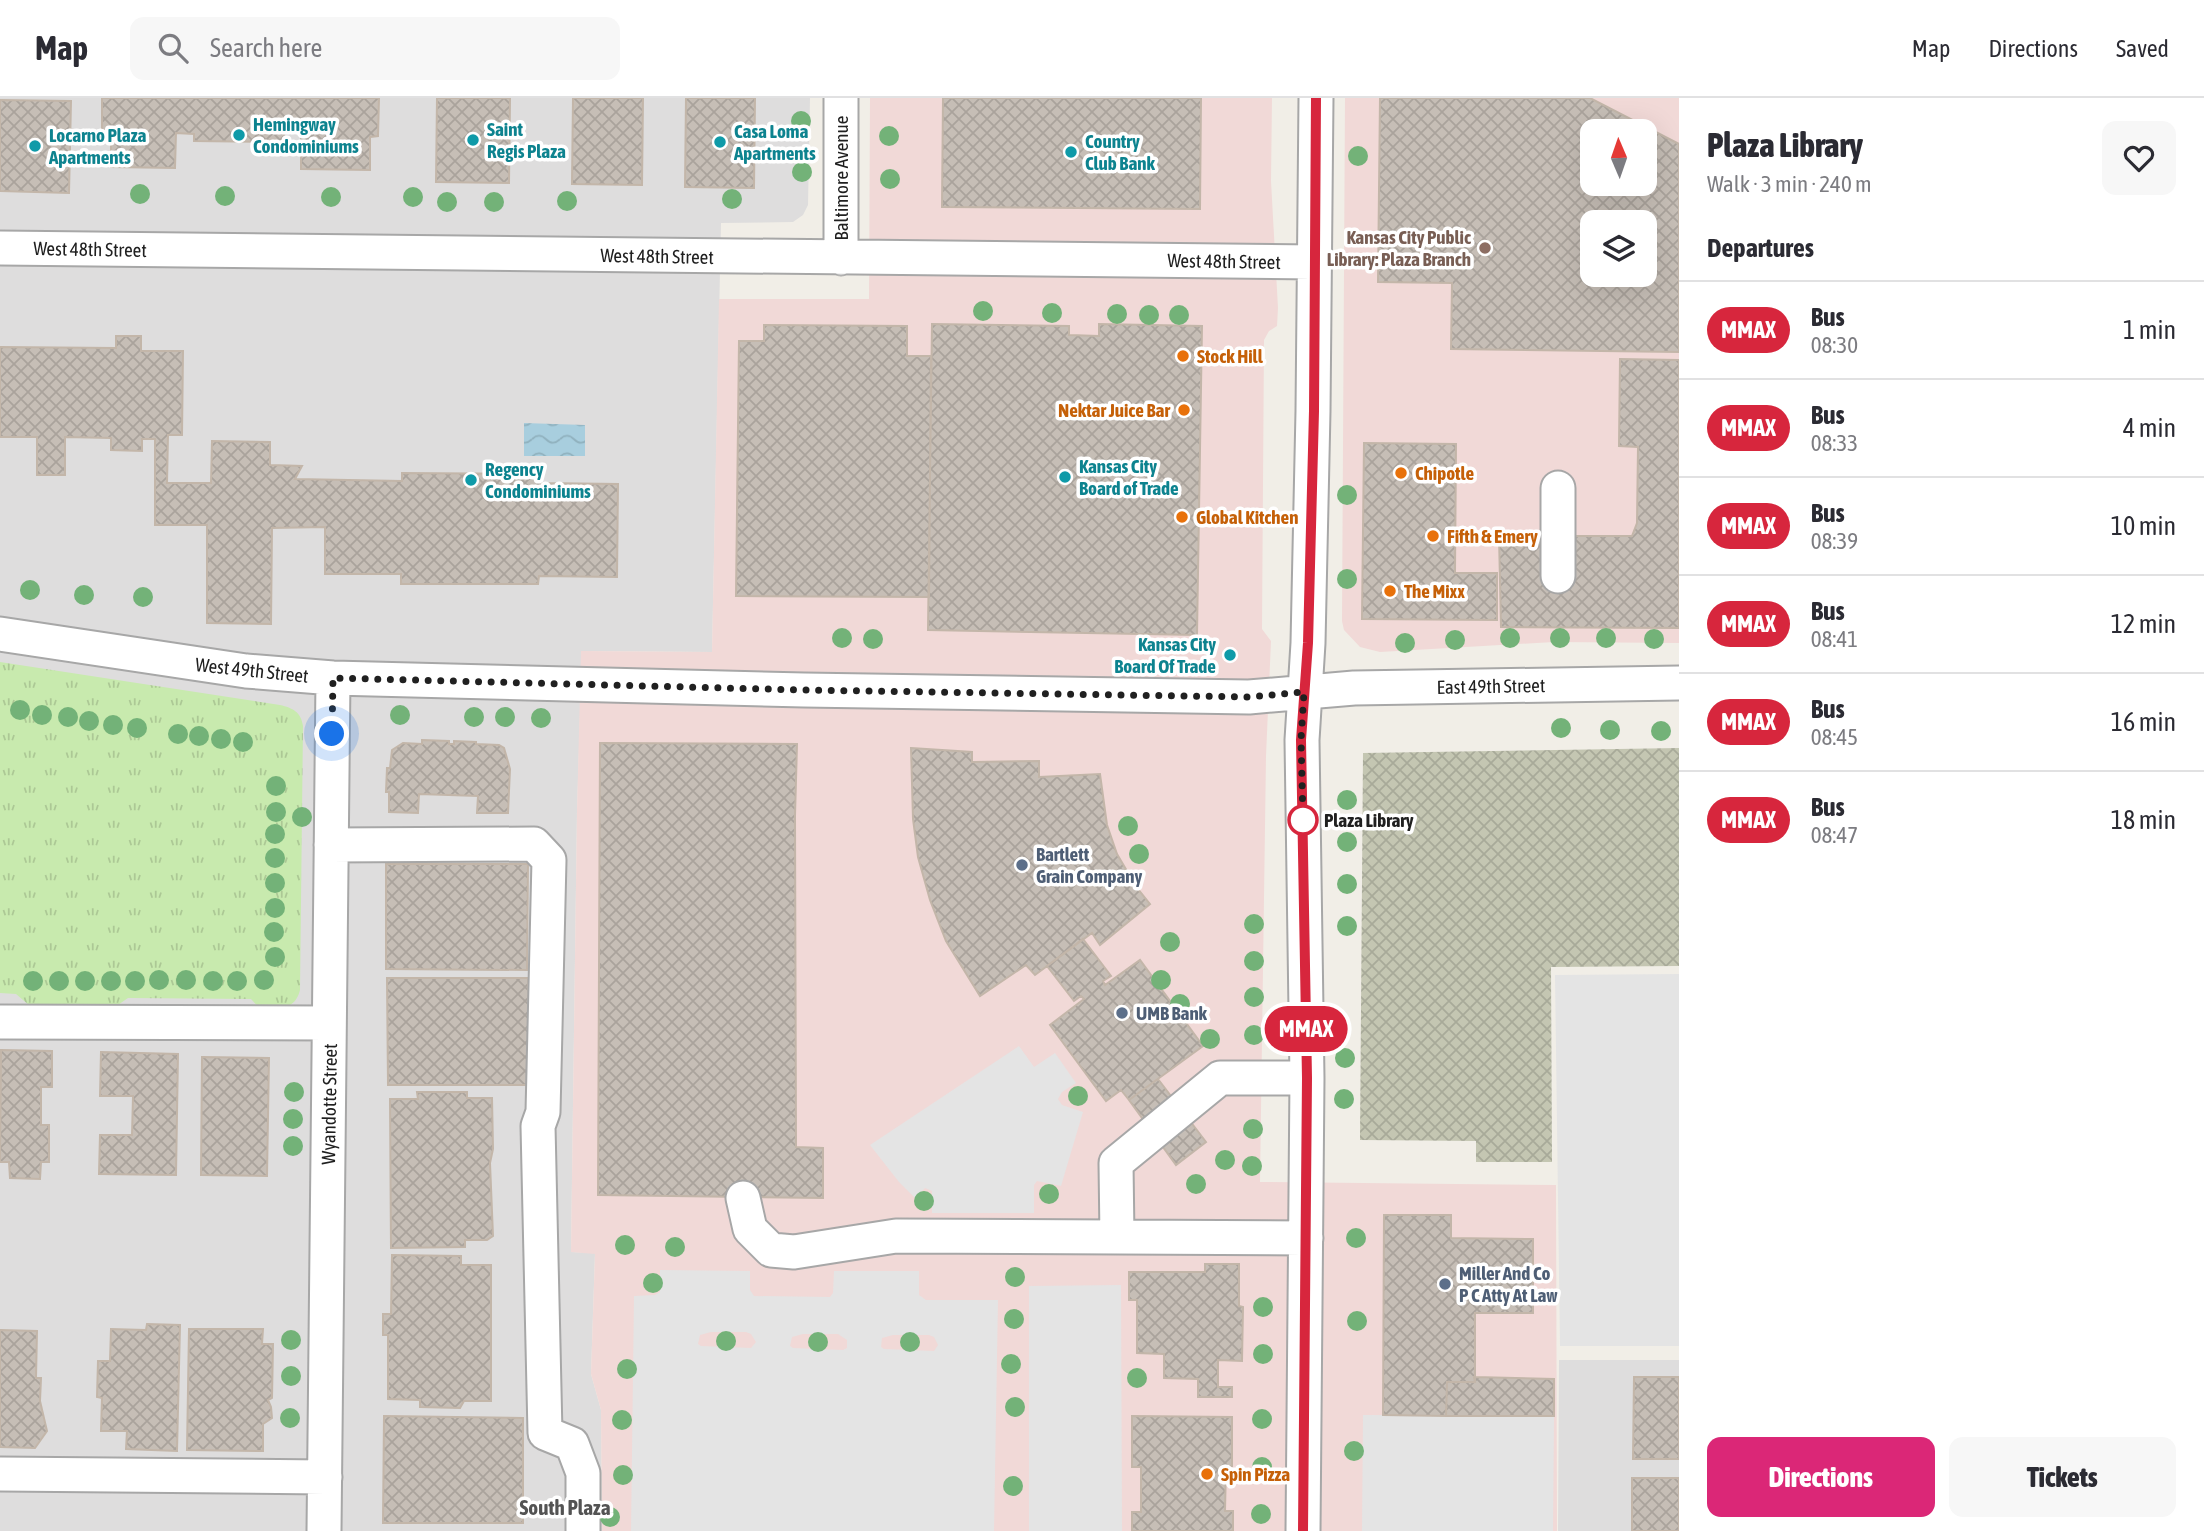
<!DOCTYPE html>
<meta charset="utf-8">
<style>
:root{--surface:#fff;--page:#f7f7f7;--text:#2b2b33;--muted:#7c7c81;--line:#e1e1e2;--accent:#db2777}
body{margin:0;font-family:"Asap Condensed",sans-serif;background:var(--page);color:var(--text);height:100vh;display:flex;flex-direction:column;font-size:26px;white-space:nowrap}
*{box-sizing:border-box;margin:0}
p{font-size:23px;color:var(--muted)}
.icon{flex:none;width:38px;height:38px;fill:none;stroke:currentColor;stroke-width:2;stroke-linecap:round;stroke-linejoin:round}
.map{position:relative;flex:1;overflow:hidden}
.panel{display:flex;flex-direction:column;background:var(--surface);width:525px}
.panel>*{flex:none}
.badge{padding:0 14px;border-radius:23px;font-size:24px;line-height:46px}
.needle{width:46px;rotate:358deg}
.controls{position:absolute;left:1580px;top:21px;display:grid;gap:14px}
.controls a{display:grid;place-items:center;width:77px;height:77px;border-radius:14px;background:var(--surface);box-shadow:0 7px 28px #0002;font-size:35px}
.you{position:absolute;width:35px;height:35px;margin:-18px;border:5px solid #fff;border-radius:50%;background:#1a73e8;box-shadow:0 0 0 10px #1a73e833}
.map>.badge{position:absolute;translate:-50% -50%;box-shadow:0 0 0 4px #fff}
h2{padding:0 28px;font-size:26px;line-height:63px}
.round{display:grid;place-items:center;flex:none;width:74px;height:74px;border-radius:14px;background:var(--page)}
.headline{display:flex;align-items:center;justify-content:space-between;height:119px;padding:0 28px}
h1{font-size:33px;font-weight:800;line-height:52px}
.primary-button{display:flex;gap:14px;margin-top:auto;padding:14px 28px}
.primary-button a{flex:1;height:80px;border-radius:14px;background:var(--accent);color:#fff;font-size:28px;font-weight:800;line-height:80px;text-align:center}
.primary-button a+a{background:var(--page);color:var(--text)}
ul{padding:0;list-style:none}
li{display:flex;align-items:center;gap:21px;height:98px;padding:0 28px;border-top:2px solid var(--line)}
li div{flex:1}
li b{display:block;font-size:26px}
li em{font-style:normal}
li .badge{min-width:77px;font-weight:700;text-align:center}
header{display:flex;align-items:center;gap:42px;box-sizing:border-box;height:98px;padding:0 35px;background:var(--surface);border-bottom:2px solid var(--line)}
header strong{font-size:33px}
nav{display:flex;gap:38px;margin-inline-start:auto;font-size:24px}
.search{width:490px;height:63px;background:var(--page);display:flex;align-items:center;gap:18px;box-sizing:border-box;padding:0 24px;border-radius:14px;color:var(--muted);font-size:26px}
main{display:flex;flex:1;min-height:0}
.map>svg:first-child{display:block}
.residential{fill:#dedddd}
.commercial{fill:#f1d9d7;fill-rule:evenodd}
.construction{fill:url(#construction-cross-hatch)}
.grass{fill:url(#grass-tufts)}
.parking{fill:#e4e4e4;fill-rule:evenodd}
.water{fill:url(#water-waves)}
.building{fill:url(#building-cross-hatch);stroke:#c3b6a9;stroke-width:2;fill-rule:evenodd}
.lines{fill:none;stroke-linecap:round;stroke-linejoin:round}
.minor-casing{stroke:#a7a7a7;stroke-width:37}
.minor{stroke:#fff;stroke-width:33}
.tree{fill:#73b278}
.line-casing{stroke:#fff;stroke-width:16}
.line{stroke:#d7263d;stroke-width:10}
.walk{stroke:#202020;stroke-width:7;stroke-dasharray:0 12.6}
.culture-dot{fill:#0f9aa8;stroke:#fff;stroke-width:2.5}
.education-dot{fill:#8d6e63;stroke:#fff;stroke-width:2.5}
.food-dot{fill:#e8710a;stroke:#fff;stroke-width:2.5}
.stop-dot{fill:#fff;stroke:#d7263d;stroke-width:3.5}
.service-dot{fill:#5c6f8a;stroke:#fff;stroke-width:2.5}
.labels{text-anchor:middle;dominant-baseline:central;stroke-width:7;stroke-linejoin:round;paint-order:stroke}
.culture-label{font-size:19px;font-weight:bold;fill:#0d838f;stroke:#fff;text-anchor:start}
.street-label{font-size:19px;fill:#202020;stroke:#fff}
.education-label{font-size:19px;font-weight:bold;fill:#785e54;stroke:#fff;text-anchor:end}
.food-label{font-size:19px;font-weight:bold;fill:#c56008;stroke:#fff;text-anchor:start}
.stop-label{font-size:19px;font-weight:bold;fill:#202020;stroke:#fff;text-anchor:start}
.service-label{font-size:19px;font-weight:bold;fill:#4e5e75;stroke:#fff;text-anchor:start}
.neighbourhood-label{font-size:21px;font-weight:bold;fill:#535353;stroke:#fff}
</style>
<header>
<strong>Map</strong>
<div class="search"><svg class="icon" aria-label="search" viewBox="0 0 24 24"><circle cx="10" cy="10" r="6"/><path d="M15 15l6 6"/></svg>Search here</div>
<nav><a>Map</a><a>Directions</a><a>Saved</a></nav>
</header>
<main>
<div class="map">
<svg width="1679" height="1433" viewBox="0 0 1679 1433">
<defs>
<pattern id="construction-cross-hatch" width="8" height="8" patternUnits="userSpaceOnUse" patternTransform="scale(1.75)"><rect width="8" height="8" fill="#c4c6b2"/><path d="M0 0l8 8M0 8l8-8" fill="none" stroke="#a8aa99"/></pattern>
<pattern id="grass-tufts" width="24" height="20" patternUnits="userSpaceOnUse" patternTransform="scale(1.75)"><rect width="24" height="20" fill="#c8eaae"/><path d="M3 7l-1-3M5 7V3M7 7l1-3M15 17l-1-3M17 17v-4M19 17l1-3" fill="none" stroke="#acc895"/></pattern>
<pattern id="water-waves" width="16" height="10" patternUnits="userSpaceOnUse" patternTransform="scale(1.75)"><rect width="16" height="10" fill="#a8cede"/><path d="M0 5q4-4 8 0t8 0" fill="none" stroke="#90b1be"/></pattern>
<pattern id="building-cross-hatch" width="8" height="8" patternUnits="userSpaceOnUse" patternTransform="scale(1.75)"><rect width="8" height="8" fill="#c6beb6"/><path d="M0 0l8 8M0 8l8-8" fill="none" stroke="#aaa39c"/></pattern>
</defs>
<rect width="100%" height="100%" fill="#f1eee7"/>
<path class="residential" d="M0 0H810L808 107 803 117 793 124 721 125 712 554 582 553 577 713 571 1154 595 1155 591 1276 601 1312 602 1433H0Z
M1559 1262H1679V1433H1558Z"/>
<path class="commercial" d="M870 0H1272L1271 83 1278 210 1277 228 1269 233 1264 242 1262 531 1271 543 1266 658 1260 1084 1556 1087 1557 1433H602L601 1312 591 1276 595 1156 571 1154 577 713 581 553 712 554 719 201H869Z
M1345 0H1679V545L1554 544 1380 554 1360 549 1344 532 1342 523ZM1592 33H1645V86H1592ZM1592 124H1645V177H1592Z"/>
<path class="construction" d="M1679 650V868L1551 869 1552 1064H1476V1043L1360 1042 1363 655Z"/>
<path class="grass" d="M0 564 280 607C293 610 301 614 303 628L300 892C295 913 278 910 260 911L251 901 128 900 115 909 30 908 16 896 0 895Z"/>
<path class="parking" d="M1679 876V1248H1560L1555 877Z
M1019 948 1034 969 1055 955 1076 985 1062 994 1058 1001 1062 1007 1083 1014 1061 1088 1037 1083 1034 1087V1115H932V1093L925 1090 915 1100 899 1084 870 1047Z
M660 1172 750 1173V1192L754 1198 830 1199 833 1195 834 1173H919V1197L926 1202H998L994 1433H631L634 1198 655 1197 660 1194ZM711 1234H746L751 1236 756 1244 751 1250 701 1248 698 1246 700 1237ZM803 1236H838L847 1242V1250L843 1252 793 1250 790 1248 792 1239ZM893 1237H929L934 1239 938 1247 934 1253 884 1251 881 1249 882 1240Z
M1121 1187 1122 1433H1029V1188Z
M1363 1317 1554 1318 1553 1433H1362Z"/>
<path class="water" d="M524 325 585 327V358H524Z"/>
<path class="building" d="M102 0H379L378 38 370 39V72L301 71V35H284V44L194 43V36L176 35 175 70 111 69V34H102Z
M437 0H510L509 85 436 84Z
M573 0H643L642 87 572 86Z
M686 0H755L754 90 685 89Z
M943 0H1201L1200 111 942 109Z
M1380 0H1590L1679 46V254L1451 251 1452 185 1378 184ZM1592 33H1645V86H1592ZM1592 124H1645V177H1592Z
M0 2 71 3 69 95 0 93Z
M932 226 1069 228V237L1099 238V226L1202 228 1197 537 928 532Z
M764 227 907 228V258H931L929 499 736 498 739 243H764Z
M116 238H141V253H183L182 337H168L167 385H211L212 343 270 344V367L302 368 295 381 402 383V375L541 376V385L618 386 617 479 539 478 538 486H401V476H325V429L272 430 271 526 207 525V427H155V341H142V353L111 352V340L65 339V377H37V339H0V249L116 250Z
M1620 261 1679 262V530L1501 529 1499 438H1632L1637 425 1638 349 1619 348Z
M1364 345 1456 346 1455 475H1497V522L1362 521Z
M422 642 449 643V646H454V643L476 644V646L499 647 504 650 510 671 508 715H477L478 698 419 696 418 715 389 714V694H386L387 670H390L392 652 403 645 422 646Z
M600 645 797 646 795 718 796 1049 823 1050V1100L598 1097Z
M911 650 972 654V664L1039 663V679L1100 676 1107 727 1117 756 1137 790 1150 806 1100 847 1092 835 1035 877 1026 867 980 898 946 843 930 802 918 759 913 721Z
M386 766H528L527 872 386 871Z
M1083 841 1111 878 1103 883 1105 887 1140 862 1203 948 1129 1002 1121 992 1106 1003 1050 927 1084 901 1081 898 1074 903 1047 868Z
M387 880H528L529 987H388Z
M1 952 52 953V989H41V1027H49V1064H41L40 1081 10 1080 9 1064H0Z
M101 954 178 956 176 1077 99 1076 100 1037H132L133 998H100Z
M202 959 269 960 267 1078 201 1077Z
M1158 981 1206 1044 1176 1067 1129 1002Z
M417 994H467V1000H492L493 1051 490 1065 493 1138 487 1142H465V1149L391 1150 390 1001H418Z
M1384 1117H1451V1140L1533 1141V1215H1475V1284H1447L1446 1318 1383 1317Z
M392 1157 461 1158V1167H491V1303H464L460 1310 420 1309V1302L388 1301V1237H383V1216H391Z
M1205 1166H1239V1208L1243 1209 1242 1263 1218 1262V1289H1232V1299H1198V1281L1164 1280V1256L1137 1255V1202H1129V1174H1205Z
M147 1226 180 1227 177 1353 126 1351 127 1333H101L102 1300 97 1299 98 1263H110L111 1231 146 1232Z
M189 1231H263L262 1246H273L272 1300 268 1302 271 1309 272 1320 263 1326V1353L187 1352Z
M0 1232 37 1233 36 1280H41L40 1303 47 1333 35 1350 0 1349Z
M1474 1279 1554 1281V1318H1446L1447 1284H1475Z
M1634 1279H1679V1361H1633Z
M384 1318 523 1320V1425H383Z
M1132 1318 1232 1319V1368H1226L1225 1413H1233V1433H1132V1414H1141V1369H1132Z
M1632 1380H1679V1433H1632Z"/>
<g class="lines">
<defs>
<path id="minor" d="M0 150 1315 164
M841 160V0
M1558 390V478
M0 536 246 573 333 580 804 592 1249 599 1354 590 1679 585
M331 747 534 746 549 762 543 1014 538 1028 545 1335 572 1346 583 1375V1433
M0 924 329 925
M743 1100 750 1131 771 1152 794 1154 896 1138 1306 1140
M1117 1139 1116 1065 1220 980H1307
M0 1376 325 1379
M324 1433 333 580
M1303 1433 1307 980 1302 642 1308 545 1313 313 1316 0"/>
</defs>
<use href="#minor" class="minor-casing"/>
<use href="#minor" class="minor"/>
</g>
<g class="tree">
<circle cx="801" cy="23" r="10"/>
<circle cx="889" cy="38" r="10"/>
<circle cx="1358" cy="58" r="10"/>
<circle cx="802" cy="74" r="10"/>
<circle cx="890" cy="81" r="10"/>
<circle cx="140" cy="96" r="10"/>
<circle cx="225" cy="98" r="10"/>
<circle cx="331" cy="99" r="10"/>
<circle cx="413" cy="99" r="10"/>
<circle cx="732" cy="101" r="10"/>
<circle cx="567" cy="103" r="10"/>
<circle cx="447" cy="104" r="10"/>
<circle cx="494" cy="104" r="10"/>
<circle cx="983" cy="213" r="10"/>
<circle cx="1052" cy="215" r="10"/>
<circle cx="1117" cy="216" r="10"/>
<circle cx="1149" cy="217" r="10"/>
<circle cx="1179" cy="217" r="10"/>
<circle cx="1347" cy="397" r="10"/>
<circle cx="1347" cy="481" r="10"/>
<circle cx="30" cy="492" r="10"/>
<circle cx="84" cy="497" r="10"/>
<circle cx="143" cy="499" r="10"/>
<circle cx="842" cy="540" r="10"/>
<circle cx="1510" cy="540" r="10"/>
<circle cx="1560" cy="540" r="10"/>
<circle cx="1606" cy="540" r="10"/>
<circle cx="873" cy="541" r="10"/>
<circle cx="1654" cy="541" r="10"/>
<circle cx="1455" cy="542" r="10"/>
<circle cx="1405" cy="545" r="10"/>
<circle cx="20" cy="612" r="10"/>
<circle cx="42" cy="617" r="10"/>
<circle cx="400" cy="617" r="10"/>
<circle cx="68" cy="619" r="10"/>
<circle cx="474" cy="619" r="10"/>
<circle cx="505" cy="619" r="10"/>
<circle cx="541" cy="620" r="10"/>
<circle cx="89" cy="623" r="10"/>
<circle cx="113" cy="627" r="10"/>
<circle cx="137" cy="630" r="10"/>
<circle cx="1561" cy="630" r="10"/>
<circle cx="1610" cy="632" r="10"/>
<circle cx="1661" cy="633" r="10"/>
<circle cx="178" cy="636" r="10"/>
<circle cx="199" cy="638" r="10"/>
<circle cx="221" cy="641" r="10"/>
<circle cx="243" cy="644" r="10"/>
<circle cx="276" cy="688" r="10"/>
<circle cx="1347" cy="702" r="10"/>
<circle cx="276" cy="714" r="10"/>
<circle cx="302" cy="719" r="10"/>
<circle cx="1128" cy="728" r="10"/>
<circle cx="275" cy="736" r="10"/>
<circle cx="1347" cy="744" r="10"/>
<circle cx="1139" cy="756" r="10"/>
<circle cx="275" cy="760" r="10"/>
<circle cx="275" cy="785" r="10"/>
<circle cx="1347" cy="786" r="10"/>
<circle cx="275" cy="810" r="10"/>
<circle cx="1254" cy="826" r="10"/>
<circle cx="1347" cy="828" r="10"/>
<circle cx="274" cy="834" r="10"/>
<circle cx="1170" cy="844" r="10"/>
<circle cx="275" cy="859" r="10"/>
<circle cx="1254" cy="863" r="10"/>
<circle cx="159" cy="882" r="10"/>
<circle cx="186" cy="882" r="10"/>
<circle cx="264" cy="882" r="10"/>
<circle cx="1161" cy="882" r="10"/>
<circle cx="33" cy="883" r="10"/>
<circle cx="59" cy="883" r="10"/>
<circle cx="85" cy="883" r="10"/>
<circle cx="111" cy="883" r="10"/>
<circle cx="135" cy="883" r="10"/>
<circle cx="213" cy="883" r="10"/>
<circle cx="237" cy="883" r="10"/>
<circle cx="1254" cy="899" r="10"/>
<circle cx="1180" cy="906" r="10"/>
<circle cx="1254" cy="937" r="10"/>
<circle cx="1210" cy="941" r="10"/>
<circle cx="1345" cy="960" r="10"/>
<circle cx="294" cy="994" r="10"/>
<circle cx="1078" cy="998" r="10"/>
<circle cx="1344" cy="1001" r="10"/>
<circle cx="293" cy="1021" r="10"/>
<circle cx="1253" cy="1031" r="10"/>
<circle cx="293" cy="1048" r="10"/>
<circle cx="1225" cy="1062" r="10"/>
<circle cx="1252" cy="1068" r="10"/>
<circle cx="1196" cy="1086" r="10"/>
<circle cx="1049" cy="1096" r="10"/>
<circle cx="924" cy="1103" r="10"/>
<circle cx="1356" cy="1140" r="10"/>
<circle cx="625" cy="1147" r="10"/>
<circle cx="675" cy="1149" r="10"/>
<circle cx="1015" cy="1179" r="10"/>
<circle cx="653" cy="1185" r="10"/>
<circle cx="1263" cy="1209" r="10"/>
<circle cx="1014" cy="1221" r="10"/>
<circle cx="1357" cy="1223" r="10"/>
<circle cx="291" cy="1242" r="10"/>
<circle cx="726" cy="1243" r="10"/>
<circle cx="818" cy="1244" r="10"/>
<circle cx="910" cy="1244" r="10"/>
<circle cx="1263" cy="1256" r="10"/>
<circle cx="1011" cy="1266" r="10"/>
<circle cx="627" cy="1271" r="10"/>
<circle cx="291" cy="1278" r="10"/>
<circle cx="1137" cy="1280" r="10"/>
<circle cx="1015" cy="1309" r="10"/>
<circle cx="290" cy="1320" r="10"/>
<circle cx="1262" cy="1321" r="10"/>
<circle cx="622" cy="1322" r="10"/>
<circle cx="1354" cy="1353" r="10"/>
<circle cx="1262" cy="1369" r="10"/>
<circle cx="623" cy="1377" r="10"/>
<circle cx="1013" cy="1388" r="10"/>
<circle cx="1261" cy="1416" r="10"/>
<circle cx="610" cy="1419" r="10"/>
</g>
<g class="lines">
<defs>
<path id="line" d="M1303 1433 1307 980 1301 642 1308 545 1314 313 1316 0"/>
</defs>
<use href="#line" class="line-casing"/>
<use href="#line" class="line"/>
<path class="walk" d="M332 636 333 580 804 592 1249 599 1304 594 1301 642 1303 722"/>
</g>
<g class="culture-dot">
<circle cx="239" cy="37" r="7"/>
<circle cx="473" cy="42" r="7"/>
<circle cx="720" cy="44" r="7"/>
<circle cx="35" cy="48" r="7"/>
<circle cx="1071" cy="54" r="7"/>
<circle cx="1065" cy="379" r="7"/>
<circle cx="471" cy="382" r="7"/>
<circle cx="1230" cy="557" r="7"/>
</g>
<circle class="education-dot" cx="1485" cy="150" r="7"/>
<g class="food-dot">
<circle cx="1183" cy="258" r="7"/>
<circle cx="1184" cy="312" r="7"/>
<circle cx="1401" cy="375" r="7"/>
<circle cx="1182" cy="419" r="7"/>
<circle cx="1433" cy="438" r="7"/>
<circle cx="1390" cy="493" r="7"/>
<circle cx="1207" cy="1376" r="7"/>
</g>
<circle class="stop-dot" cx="1303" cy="722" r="14"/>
<g class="service-dot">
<circle cx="1022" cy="767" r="7"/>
<circle cx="1122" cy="915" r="7"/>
<circle cx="1445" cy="1186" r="7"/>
</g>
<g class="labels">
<g class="culture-label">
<text x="253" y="26">Hemingway<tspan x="253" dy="22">Condominiums</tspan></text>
<text x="487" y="31">Saint<tspan x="487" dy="22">Regis Plaza</tspan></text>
<text x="734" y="33">Casa Loma<tspan x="734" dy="22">Apartments</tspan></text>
<text x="49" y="37">Locarno Plaza<tspan x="49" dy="22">Apartments</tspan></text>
<text x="1085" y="43">Country<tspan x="1085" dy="22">Club Bank</tspan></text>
<text x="1079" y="368">Kansas City<tspan x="1079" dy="22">Board of Trade</tspan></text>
<text x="485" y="371">Regency<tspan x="485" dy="22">Condominiums</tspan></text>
<text x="1216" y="546" text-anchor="end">Kansas City<tspan x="1216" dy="22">Board Of Trade</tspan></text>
</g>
<g class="street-label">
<text transform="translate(841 80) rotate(-90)">Baltimore Avenue</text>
<text transform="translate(90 151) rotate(1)">West 48th Street</text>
<text transform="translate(657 158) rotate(1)">West 48th Street</text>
<text transform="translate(1224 163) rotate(1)">West 48th Street</text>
<text transform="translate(252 572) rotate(6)">West 49th Street</text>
<text transform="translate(1491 588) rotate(-1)">East 49th Street</text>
<text transform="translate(329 1006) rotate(-89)">Wyandotte Street</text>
</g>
<g class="education-label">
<text x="1471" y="139">Kansas City Public<tspan x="1471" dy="22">Library: Plaza Branch</tspan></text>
</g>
<g class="food-label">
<text x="1197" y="258">Stock Hill</text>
<text x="1170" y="312" text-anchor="end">Nektar Juice Bar</text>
<text x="1415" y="375">Chipotle</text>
<text x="1196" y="419">Global Kitchen</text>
<text x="1447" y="438">Fifth &amp; Emery</text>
<text x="1404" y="493">The Mixx</text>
<text x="1221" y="1376">Spin Pizza</text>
</g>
<g class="stop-label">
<text x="1324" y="722">Plaza Library</text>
</g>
<g class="service-label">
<text x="1036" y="756">Bartlett<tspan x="1036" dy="22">Grain Company</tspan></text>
<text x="1136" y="915">UMB Bank</text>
<text x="1459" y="1175">Miller And Co<tspan x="1459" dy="22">P C Atty At Law</tspan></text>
</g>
<g class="neighbourhood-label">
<text x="565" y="1409">South Plaza</text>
</g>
</g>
</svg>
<div class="controls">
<a><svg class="needle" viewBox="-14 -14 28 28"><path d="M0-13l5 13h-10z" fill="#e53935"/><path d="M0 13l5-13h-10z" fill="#7c7c81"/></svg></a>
<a><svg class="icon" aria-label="layers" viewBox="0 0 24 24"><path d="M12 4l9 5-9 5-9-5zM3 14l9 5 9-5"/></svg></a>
</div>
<div class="you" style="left:332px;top:636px"></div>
<b class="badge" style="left:1306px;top:931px;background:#d7263d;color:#fff">MMAX</b>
</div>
<section class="panel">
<div class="headline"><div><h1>Plaza Library</h1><p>Walk · 3 min · 240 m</p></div><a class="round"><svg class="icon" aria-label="heart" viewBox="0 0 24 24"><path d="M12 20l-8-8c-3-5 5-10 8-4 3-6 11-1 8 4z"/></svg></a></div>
<h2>Departures</h2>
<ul>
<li><span class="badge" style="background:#d7263d;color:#fff">MMAX</span><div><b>Bus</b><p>08:30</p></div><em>1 min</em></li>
<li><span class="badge" style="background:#d7263d;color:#fff">MMAX</span><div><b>Bus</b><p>08:33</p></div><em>4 min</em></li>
<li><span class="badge" style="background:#d7263d;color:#fff">MMAX</span><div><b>Bus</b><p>08:39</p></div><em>10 min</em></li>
<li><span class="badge" style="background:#d7263d;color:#fff">MMAX</span><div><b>Bus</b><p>08:41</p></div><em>12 min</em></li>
<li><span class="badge" style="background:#d7263d;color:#fff">MMAX</span><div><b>Bus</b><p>08:45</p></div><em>16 min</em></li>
<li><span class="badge" style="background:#d7263d;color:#fff">MMAX</span><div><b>Bus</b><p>08:47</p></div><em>18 min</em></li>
</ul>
<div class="primary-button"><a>Directions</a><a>Tickets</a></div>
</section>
</main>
